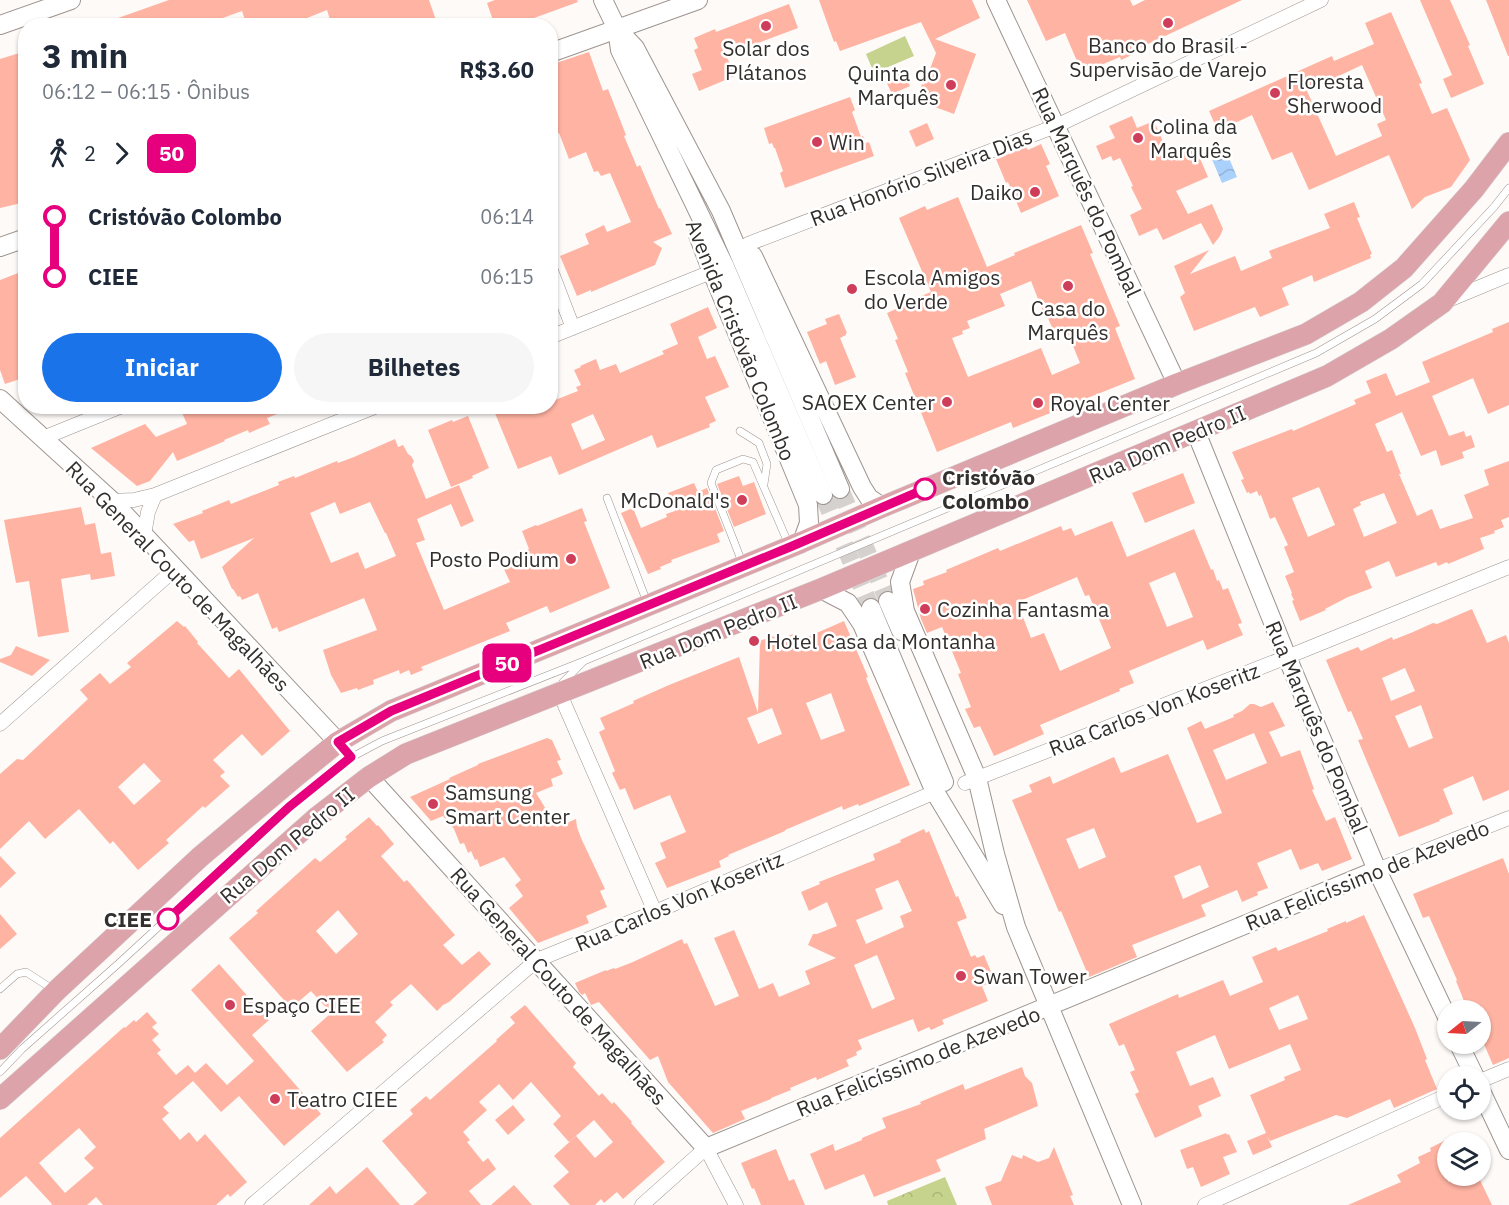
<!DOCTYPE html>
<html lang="pt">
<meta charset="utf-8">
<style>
:root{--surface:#fff;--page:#f6f6f7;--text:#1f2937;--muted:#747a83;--accent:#1a73e8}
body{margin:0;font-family:"IBM Plex Sans",sans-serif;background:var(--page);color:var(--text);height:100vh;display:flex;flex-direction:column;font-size:22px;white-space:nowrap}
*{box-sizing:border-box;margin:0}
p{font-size:20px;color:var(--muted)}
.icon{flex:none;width:33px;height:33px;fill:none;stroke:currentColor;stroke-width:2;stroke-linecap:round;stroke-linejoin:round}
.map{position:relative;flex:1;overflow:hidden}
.sheet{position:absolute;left:18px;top:18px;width:540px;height:396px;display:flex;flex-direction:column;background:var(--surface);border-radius:24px;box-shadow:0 2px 4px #0004}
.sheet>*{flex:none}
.badge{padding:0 12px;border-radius:9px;font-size:21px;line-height:39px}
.needle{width:39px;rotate:252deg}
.controls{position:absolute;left:1437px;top:1000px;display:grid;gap:12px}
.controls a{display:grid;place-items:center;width:54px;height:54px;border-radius:50%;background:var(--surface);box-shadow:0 2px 4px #0004;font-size:30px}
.map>.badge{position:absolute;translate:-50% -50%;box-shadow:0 0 0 3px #fff}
.legs{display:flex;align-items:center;gap:9px;height:66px;padding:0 24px;font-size:20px}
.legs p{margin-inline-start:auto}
.head{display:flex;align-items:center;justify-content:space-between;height:102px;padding:0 24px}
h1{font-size:33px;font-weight:800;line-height:45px}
.primary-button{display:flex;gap:12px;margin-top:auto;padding:12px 24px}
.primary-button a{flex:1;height:69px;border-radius:36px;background:var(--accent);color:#fff;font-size:24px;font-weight:800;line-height:69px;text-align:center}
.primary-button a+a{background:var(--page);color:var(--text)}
ul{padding:0 24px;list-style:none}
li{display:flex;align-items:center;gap:21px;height:60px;font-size:22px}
li i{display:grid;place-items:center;width:9px;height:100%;margin:0 8px;background:currentColor}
li i::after{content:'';width:15px;height:15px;margin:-8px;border:4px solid;border-radius:50%;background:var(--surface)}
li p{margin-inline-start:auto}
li:first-child i{background:linear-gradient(#0000 50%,currentColor 0)}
li:last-child i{background:linear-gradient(currentColor 50%,#0000 0)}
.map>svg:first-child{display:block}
.grass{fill:#c6d38f}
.forest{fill:url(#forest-crowns)}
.water{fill:url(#water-waves)}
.building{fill:#ffb3a2;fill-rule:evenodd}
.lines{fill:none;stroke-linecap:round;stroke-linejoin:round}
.secondary-tunnel{stroke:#d5d1cf;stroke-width:18;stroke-dasharray:18 9;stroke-linecap:butt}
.lane-casing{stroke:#9d948f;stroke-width:8}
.street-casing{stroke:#9d948f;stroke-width:15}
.secondary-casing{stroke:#9d948f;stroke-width:20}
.primary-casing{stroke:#d6d5d5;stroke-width:22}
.lane{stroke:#fff;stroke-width:7}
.street{stroke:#fff;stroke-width:14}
.secondary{stroke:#fff;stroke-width:18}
.primary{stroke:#dca4aa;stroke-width:21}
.line-1-casing{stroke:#fff;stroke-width:14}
.line-1{stroke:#e6007e;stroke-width:9}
.poi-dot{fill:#ce3e5b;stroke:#fff;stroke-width:2}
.stop-1-dot{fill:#fff;stroke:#e6007e;stroke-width:3}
.labels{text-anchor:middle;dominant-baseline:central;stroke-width:5;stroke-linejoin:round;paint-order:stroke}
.poi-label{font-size:21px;fill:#322f2d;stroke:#fff;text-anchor:start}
.street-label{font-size:21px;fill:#322f2d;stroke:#fff}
.stop-label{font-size:21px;font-weight:bold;fill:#322f2d;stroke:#fff;text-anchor:start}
</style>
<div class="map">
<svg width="1509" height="1205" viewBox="0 0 1509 1205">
<defs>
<pattern id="forest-crowns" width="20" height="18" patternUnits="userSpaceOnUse" patternTransform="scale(1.5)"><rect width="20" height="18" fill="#c6d38d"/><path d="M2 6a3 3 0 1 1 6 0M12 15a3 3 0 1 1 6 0" fill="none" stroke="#abb57a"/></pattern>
<pattern id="water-waves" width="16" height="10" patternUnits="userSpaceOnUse" patternTransform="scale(1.5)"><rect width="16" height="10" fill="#aad0fc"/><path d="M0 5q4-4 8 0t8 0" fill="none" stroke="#93b3d8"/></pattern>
</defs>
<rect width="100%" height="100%" fill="#fefaf8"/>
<path class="grass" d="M905 36 914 56 874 73 866 54Z"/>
<path class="forest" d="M945 1177 957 1205H888L887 1201Z"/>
<path class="water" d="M1226 151 1237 177 1222 183 1211 157Z"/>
<path class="building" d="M169 0H429L438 26H332L327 10 302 20 304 26H254L253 20 246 23 242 11 217 20 219 26H102L101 24Z
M495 0H577L578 2 512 26H495L487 3Z
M819 0H972L980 18 935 39 976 54 954 114 916 100 922 84 924 85 936 53 921 22 840 51 836 41 834 42Z
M1027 0H1130L1133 6 1145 0H1242L1135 50 1136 53 1121 60 1120 57 1082 73 1065 33 1046 41Z
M1420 0H1450L1470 45 1468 46 1484 84 1451 98 1443 79 1452 75Z
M1486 0H1509V56H1508Z
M789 4 798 28 726 55 735 76 699 91 692 74 702 70 694 50 698 48 694 38 715 29 716 32Z
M1391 12 1422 83 1419 84 1432 114 1447 108 1470 160 1451 187 1425 197 1412 209 1389 155 1309 190 1292 152 1272 160 1252 115 1218 131 1209 111 1332 56 1334 61 1374 44 1365 23ZM1362 65 1386 120 1377 124 1382 136 1336 156 1307 91Z
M26 51V202L0 208V59Z
M589 52 603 91 608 89 626 135 624 136 637 167 640 165 659 209 660 208 672 234 653 242 662 248 655 265 591 292V290L577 296 560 256 589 244 585 234 604 225 607 232 631 222 610 173 601 176 598 171 594 172 586 152 569 159 559 133 550 137V65Z
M901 68 910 86 892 94 884 77Z
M850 97 855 110 852 112 861 137 863 136 866 143 869 142 874 156 785 188 780 173 783 171 775 148H774L772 143 769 144 764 128Z
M1132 116 1137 128 1154 121 1170 158 1195 147 1208 177 1176 191 1188 214 1212 204 1223 229 1220 236 1213 245 1201 223 1163 240 1157 228 1139 236 1130 215 1142 209 1131 187 1133 186 1120 158 1113 161 1111 156 1102 160 1096 146 1115 138 1109 126Z
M927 123 934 139 916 147 909 131Z
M1041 144 1050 164 1046 166 1059 196 1021 213 1008 182 1006 183 996 159 1026 147 1028 150Z
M958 197 987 267 1015 255 1014 253 1081 225 1093 253 1090 254 1120 326 1115 328 1135 379 1013 428 1011 422 937 452 905 373 908 372 895 340 898 339 887 313 905 305 904 303 931 292 899 218 925 206 927 210ZM1031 281 1045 317 1047 316 1055 334 1066 329 1080 363 1052 375 1041 348 968 377 952 338 963 334 962 331 970 328 967 321 1005 306 1000 294Z
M1354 202 1360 217 1357 218 1372 254 1370 255 1371 258 1314 282 1312 275 1282 288 1289 305 1260 317 1255 307 1194 331 1180 297 1185 293 1174 266 1209 250 1190 274 1235 256 1241 271 1272 258 1269 251 1330 228 1324 214Z
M26 270V377L5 384 0 370V280Z
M708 307 717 328 698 337 707 359 715 356 729 387 705 397 716 421 709 424 710 427 657 448 652 435 559 475 551 456 518 469 492 406H550V402L578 391 576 387 581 385 574 370 581 367 580 366 596 359 600 370 616 364 620 373 664 354 662 351 678 344 670 324ZM593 414 605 440 582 450 571 424Z
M839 314 847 333H846V335L840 338 856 377 835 385 826 361 820 364 807 332 827 324 825 319Z
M1509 322V405L1488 414 1473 378 1432 396 1449 436 1464 431 1466 437 1471 435 1475 447 1462 452 1464 458 1441 466 1436 450 1421 456 1402 412 1375 424 1387 452 1392 450 1401 474H1399L1417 516 1432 509 1440 529 1473 518 1464 495 1489 485 1484 470 1509 461V517L1501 520 1504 527 1494 531 1495 533 1480 538 1484 549 1448 564 1447 562 1438 566 1436 562 1396 577 1389 561 1365 571 1372 588 1348 597 1325 609 1326 610 1300 621 1292 601 1294 600 1291 594 1292 593 1285 576 1294 572 1284 547 1288 545 1275 517 1270 519 1261 495 1259 496 1257 491 1250 494 1249 492 1247 493 1241 480 1244 479 1232 452 1292 429 1293 431 1356 404 1354 400 1371 393 1366 381 1386 373 1396 396 1430 382 1422 362 1493 332 1492 329ZM1319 487 1335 525 1308 537 1292 498ZM1384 493 1397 523 1364 537 1353 509 1361 505 1360 502Z
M179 406H295V407L267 418 270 424 249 433 248 430 224 440 225 441 177 461 173 452 150 481 137 486 91 448 145 424 156 437 187 424Z
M468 416 489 468 472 476 473 478 451 487 428 430 452 420 453 422Z
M395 439 398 447 403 445 408 454 411 456 414 461 412 465 426 499 459 485 474 521 461 527 451 504 417 519 425 540 416 543 444 610 510 582 503 567 528 557 525 551 529 549 522 531 536 525 537 526 582 508 587 521 584 522 610 588 550 613 547 606 506 623 510 631 421 667 423 670 411 675 409 670 400 674 399 670 373 680 374 684 358 690 357 688 341 693 331 675 323 650 377 630 364 598 279 632 277 627 272 629 258 593 242 600 240 596 238 597 233 589H232L222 567 254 538 201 559 194 540 189 542 173 524 203 513 202 511 229 500 231 504 279 485 278 482 294 476 295 478 337 461 338 463 354 457ZM335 502 340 514 370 502 385 533H386L396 556 365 569 358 552 331 563 310 513Z
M1183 473 1195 503 1145 523 1132 493Z
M739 476 743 486 754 482 766 514 734 527 717 484Z
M694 483 698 492 707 488 724 531 717 534 720 542 671 560 672 562 660 567 661 569 648 574 621 513 633 508 641 528 667 517 666 514 675 511 668 493Z
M81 507 85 525 95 523 101 554 111 552 115 576 91 580 90 574 61 579 69 632 38 637 29 581 16 583 4 520Z
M1112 521 1127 557 1194 529 1211 570 1213 569 1217 581 1219 580 1223 590 1228 588 1242 623 1238 624 1243 635 1207 650 1203 640 1129 671 1134 683 1119 689 1120 691 1040 725 1044 734 994 756 980 726 974 728 965 709 971 707 958 674 961 673 942 627 927 633 921 619 913 589 924 585 923 581 947 572 946 570 998 548 1000 551 1061 526 1063 531 1071 528 1075 536ZM1175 572 1193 617 1167 627 1149 583ZM1077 577 1085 596 1089 595 1111 648 1060 671 1044 633 1031 638 1021 612 1024 611 1020 601Z
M1472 609 1487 643 1506 635 1509 643V790L1483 801 1473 776 1443 789 1453 814 1439 820 1440 821 1399 837 1365 757 1358 740 1363 739 1351 711 1348 712 1326 660 1358 647 1361 651 1392 637 1393 640 1413 632 1433 623 1437 624ZM1405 668 1415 691 1391 701 1382 678ZM1421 705 1433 738 1409 748 1395 716Z
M177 621 184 627 185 626 198 642 197 643 229 678 239 669 290 731 262 756 242 734 213 760 225 772 220 776 230 786 205 808 203 806 166 840 169 843 138 870 113 841 110 844 79 809 45 839 29 821 0 849V774L17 759 23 760 88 699 80 690 100 673 110 684 131 667 127 663ZM144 763 161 781 134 805 118 787Z
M844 621 868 677 866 678 910 785 859 806 858 804 843 810 842 806 785 830V831L728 855 729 856 719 861 721 867 667 888 655 863 666 858 660 843 686 832 670 795 634 810 625 788 620 790 612 773 615 771 599 732 605 729 600 718 634 703 633 701 669 685 739 657 758 713 760 641 772 636 781 639 793 634 796 642ZM831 693 845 731 821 740 806 703ZM772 708 782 734 758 744 747 718Z
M16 646 50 660 32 676 0 662V659L11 655Z
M1273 702 1285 726 1269 732 1281 757 1300 750 1314 789 1312 790 1326 821 1335 817 1352 859 1322 871 1318 863 1300 870 1291 849 1257 863 1268 888 1257 892 1258 895 1242 902 1237 890 1201 905 1206 916 1132 945 1137 957 1089 977 1061 911 1059 912 1012 800 1032 792 1029 785 1050 776 1053 784 1114 757 1121 773 1168 754 1197 823 1222 813 1187 728 1201 721 1205 729 1234 717 1233 715 1242 711 1250 704H1254L1261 707ZM1254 733 1267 763 1226 780 1213 750ZM1094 828 1106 857 1079 869 1066 839ZM1200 865 1209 887 1183 899 1174 876Z
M547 738 552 740 561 760 557 761 563 774 551 779 553 786 536 793 557 827 576 819 577 827 581 838 605 889 600 891 607 907 586 916 589 923 538 943 509 908 523 896 515 885 521 880 504 857 480 867 477 859 475 860 471 851 468 853 464 843 460 844 454 829 443 816 431 821 410 797 450 779 449 778 478 765V764Z
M369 817 377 826 378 825 394 844 381 856 404 882 407 880 455 935 443 945 462 965 479 951 491 964 449 1002 443 1005 437 1011 411 984 390 1002 393 1005 375 1022 387 1035 382 1040 384 1042 347 1072 311 1031 331 1013 311 991 291 1008 229 938 258 913 256 911 315 858 320 862 347 839 345 837ZM338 910 358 934 336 954 316 931Z
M924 829 926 833 929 831 956 897 958 896 967 918 957 922 971 957 975 955 977 958 984 955 994 979 987 982 988 984 982 986 988 1001 942 1020 944 1024 931 1030 929 1027 918 1032 913 1019 858 1040 862 1049 856 1052 857 1055 846 1060 849 1066 817 1080 816 1077 790 1088 791 1090 771 1098V1099L741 1111 745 1119 713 1133 668 1082 658 1056 650 1060 599 1002 591 1005 585 993 582 995 579 992 575 983 606 970V971L614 968 615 969 633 962 682 939 684 944 687 943 715 1006 739 996 714 938 734 930 759 989 773 983 779 997 810 984 805 971 836 958 808 945 813 934H817L837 926 827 902 809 911 801 892 820 884 819 882 875 860 873 854 901 842 900 840ZM898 880 912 911 900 916 904 927 866 944 856 920 883 909 875 889ZM877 955 895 999 872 1009 854 965Z
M0 856 16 873 0 888Z
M1503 858 1509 874V1058L1493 1065 1480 1035V1011H1468L1456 981 1457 980 1429 916 1423 918 1413 894Z
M0 914 17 934 0 949Z
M1364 915 1415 1028 1427 1059 1425 1060 1437 1089 1394 1108 1390 1099 1347 1118 1336 1115 1331 1117 1270 1141 1267 1136 1272 1147 1253 1155 1247 1141 1266 1133 1250 1095 1285 1080 1284 1077 1301 1070 1290 1044 1229 1069 1215 1035 1176 1052 1190 1086 1213 1077 1221 1096 1198 1106 1202 1116 1155 1138 1135 1094 1139 1092 1130 1072 1135 1070 1124 1044 1119 1046 1109 1024 1178 994 1179 998 1223 980 1230 996 1263 982 1252 957 1276 947 1278 951 1328 931 1327 929 1346 921V923ZM1298 995 1308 1019 1279 1030 1269 1008Z
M219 964 269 1020 252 1035 321 1114 284 1146 239 1096 221 1112 193 1081 163 1107 169 1113 162 1119 180 1140 189 1132 197 1142 205 1134 247 1182 230 1197 228 1194 216 1205H103L96 1197 87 1205H51L52 1204 26 1176 0 1198V1138L124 1027 125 1028 134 1020 136 1022 147 1012 157 1023 152 1027 159 1034 152 1040 161 1050 157 1053 176 1075 188 1065 195 1073 206 1063 227 1085 254 1061 191 990ZM79 1128 96 1147 84 1158 94 1168 65 1193 39 1163Z
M525 1005 576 1063 573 1067 599 1096 602 1093 612 1104 614 1102 632 1122 631 1123 665 1162 623 1199 617 1192 604 1203 601 1199 595 1205H570L553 1186 569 1172 554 1156 576 1136 595 1158 613 1142 594 1120 569 1142 553 1124 561 1116 531 1082 513 1100 499 1084 479 1102 487 1110 463 1132 470 1140 467 1142 483 1162 488 1158 496 1169 469 1191 481 1205H413L427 1193 382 1141 413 1114 410 1110 426 1096 430 1100 497 1041 496 1040 515 1023 510 1017Z
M1022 1067 1025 1076 1032 1083 1038 1106 984 1129 986 1139 936 1160 941 1171 874 1197 864 1174 825 1190 810 1154 833 1144 835 1151 862 1140V1138L886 1128 882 1118 921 1104 920 1102 963 1084 965 1090Z
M513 1105 525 1120 508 1135 495 1120Z
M1226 1133 1227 1135 1229 1134 1237 1152 1223 1157 1230 1174 1201 1187 1193 1167 1187 1169 1180 1150Z
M1448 1139V1182L1459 1176H1478L1492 1205H1348L1401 1182 1397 1175 1420 1163 1418 1157 1431 1151 1430 1148Z
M1054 1147 1073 1195 1070 1196 1074 1205H992L985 1187 1001 1181 1012 1155 1022 1159 1023 1155 1038 1162 1049 1158Z
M776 1149 789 1181 794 1179 805 1205H761L754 1188 752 1189 741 1163Z
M367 1167 400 1205H309L330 1186 336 1194Z
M514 1185 532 1205H491L507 1191Z"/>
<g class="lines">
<path class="secondary-tunnel" d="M840 489 888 601
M823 495 871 608"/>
<defs>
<path id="lane" d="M740 431 759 443 767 464 764 484
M607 498 647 602
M742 562 711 483 716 470 743 459 753 462 789 545
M562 686 563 682 582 663
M0 989 17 974 26 972 54 990
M0 1072 22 1049 118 964 289 807 352 757 382 741 584 661 1316 353 1375 319 1422 284 1494 207 1509 188"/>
<path id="street" d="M748 244 1056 126 1321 0
M550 268 573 328
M1446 301 1509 275
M550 337 721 268
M43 438 122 406
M112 501 134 500 155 495 377 406
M144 535 148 512 155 495
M560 694 655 912
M0 724 175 569
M965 783 1287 657 1509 567
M1377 870 1509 818
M1480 1081 1509 1069
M252 1205 537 960 655 912 935 792
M642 1205 706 1148 736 1205
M1205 1205 1448 1095"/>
<path id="secondary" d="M603 0 617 29 635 48 721 211 840 489
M996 0 1177 384
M0 25 71 0
M617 29 620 50 725 267 823 495
M550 53 698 0
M698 235 712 272 808 505 809 523 802 542
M0 247 26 238
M753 256 862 487 869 498 882 507
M0 399 112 501 338 742
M1196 432 1287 657 1377 870 1448 1019
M911 552 900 582 905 611 977 778 995 854 1016 927 1132 1205
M821 589 848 603 862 624 935 792 1003 905
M888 601 901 631
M871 608 944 782
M369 777 706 1148 1377 870
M1459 1044 1475 1077
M1480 1089 1509 1150"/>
<path id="primary" d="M0 1049 56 991 200 857 295 777 338 742 391 711 802 542 882 507 1177 384 1306 334 1361 302 1404 268 1474 189 1509 143
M0 1099 316 818 369 777 406 754 821 589 1327 376 1391 339 1442 303 1509 222"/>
</defs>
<use href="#lane" class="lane-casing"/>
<use href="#street" class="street-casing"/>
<use href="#secondary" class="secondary-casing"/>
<use href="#primary" class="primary-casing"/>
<use href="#lane" class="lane"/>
<use href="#street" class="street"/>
<use href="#secondary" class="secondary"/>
<use href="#primary" class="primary"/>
</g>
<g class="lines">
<defs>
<path id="line-1" d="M168 919 289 807 351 757 338 742 391 711 790 547 925 489"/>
</defs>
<use href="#line-1" class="line-1-casing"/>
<use href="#line-1" class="line-1"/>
</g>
<g class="poi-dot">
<circle cx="1168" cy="23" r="6"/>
<circle cx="766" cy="26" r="6"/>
<circle cx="951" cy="85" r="6"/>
<circle cx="1275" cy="93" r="6"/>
<circle cx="1138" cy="138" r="6"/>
<circle cx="817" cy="142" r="6"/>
<circle cx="1035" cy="192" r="6"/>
<circle cx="1068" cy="286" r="6"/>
<circle cx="852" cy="289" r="6"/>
<circle cx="947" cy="402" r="6"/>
<circle cx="1038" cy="403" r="6"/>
<circle cx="742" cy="500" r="6"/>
<circle cx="571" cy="559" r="6"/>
<circle cx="925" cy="609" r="6"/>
<circle cx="754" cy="641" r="6"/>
<circle cx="433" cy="804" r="6"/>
<circle cx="961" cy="976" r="6"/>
<circle cx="230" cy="1005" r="6"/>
<circle cx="275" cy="1099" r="6"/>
</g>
<g class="stop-1-dot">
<circle cx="925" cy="489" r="10"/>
<circle cx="168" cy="919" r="10"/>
</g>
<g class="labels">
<g class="poi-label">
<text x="1168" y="45" text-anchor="middle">Banco do Brasil -<tspan x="1168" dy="24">Supervisão de Varejo</tspan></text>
<text x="766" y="48" text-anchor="middle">Solar dos<tspan x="766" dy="24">Plátanos</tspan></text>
<text x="939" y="73" text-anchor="end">Quinta do<tspan x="939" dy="24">Marquês</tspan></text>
<text x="1287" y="81">Floresta<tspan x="1287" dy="24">Sherwood</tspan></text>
<text x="1150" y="126">Colina da<tspan x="1150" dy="24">Marquês</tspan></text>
<text x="829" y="142">Win</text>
<text x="1023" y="192" text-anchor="end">Daiko</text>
<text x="864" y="277">Escola Amigos<tspan x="864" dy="24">do Verde</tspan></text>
<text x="1068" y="308" text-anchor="middle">Casa do<tspan x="1068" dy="24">Marquês</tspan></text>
<text x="935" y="402" text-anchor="end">SAOEX Center</text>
<text x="1050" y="403">Royal Center</text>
<text x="730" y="500" text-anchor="end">McDonald's</text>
<text x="559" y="559" text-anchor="end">Posto Podium</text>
<text x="937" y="609">Cozinha Fantasma</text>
<text x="766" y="641">Hotel Casa da Montanha</text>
<text x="445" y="792">Samsung<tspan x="445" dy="24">Smart Center</tspan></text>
<text x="973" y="976">Swan Tower</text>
<text x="242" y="1005">Espaço CIEE</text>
<text x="287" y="1099">Teatro CIEE</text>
</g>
<g class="street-label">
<text transform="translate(921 177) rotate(-21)">Rua Honório Silveira Dias</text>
<text transform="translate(1087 192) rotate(65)">Rua Marquês do Pombal</text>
<text transform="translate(741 340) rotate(68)">Avenida Cristóvão Colombo</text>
<text transform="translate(1167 444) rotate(-23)">Rua Dom Pedro II</text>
<text transform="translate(178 576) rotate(46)">Rua General Couto de Magalhães</text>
<text transform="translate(718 631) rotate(-22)">Rua Dom Pedro II</text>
<text transform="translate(1154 709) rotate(-21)">Rua Carlos Von Koseritz</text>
<text transform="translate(1317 727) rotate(67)">Rua Marquês do Pombal</text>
<text transform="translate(287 845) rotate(-40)">Rua Dom Pedro II</text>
<text transform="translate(1367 875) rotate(-22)">Rua Felicíssimo de Azevedo</text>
<text transform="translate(679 901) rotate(-23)">Rua Carlos Von Koseritz</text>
<text transform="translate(559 986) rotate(48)">Rua General Couto de Magalhães</text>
<text transform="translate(918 1061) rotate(-22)">Rua Felicíssimo de Azevedo</text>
</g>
<g class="stop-label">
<text x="942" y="477">Cristóvão<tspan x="942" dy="24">Colombo</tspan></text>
<text x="152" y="919" text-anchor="end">CIEE</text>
</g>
</g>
</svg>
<div class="controls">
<a><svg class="needle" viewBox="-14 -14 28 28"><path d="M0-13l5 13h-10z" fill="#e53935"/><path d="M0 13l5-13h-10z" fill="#747a83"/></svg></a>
<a><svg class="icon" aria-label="locate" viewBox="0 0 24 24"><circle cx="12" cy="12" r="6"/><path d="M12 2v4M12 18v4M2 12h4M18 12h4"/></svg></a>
<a><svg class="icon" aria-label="layers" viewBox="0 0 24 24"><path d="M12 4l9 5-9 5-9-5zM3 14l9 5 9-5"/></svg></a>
</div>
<b class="badge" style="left:507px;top:663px;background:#e6007e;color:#fff">50</b>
<section class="sheet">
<div class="head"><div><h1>3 min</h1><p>06:12 – 06:15 · Ônibus</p></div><b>R$3.60</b></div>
<div class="legs"><svg class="icon" aria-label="walk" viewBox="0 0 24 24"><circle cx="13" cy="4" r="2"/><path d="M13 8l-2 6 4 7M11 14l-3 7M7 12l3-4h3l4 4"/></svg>2<svg class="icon" aria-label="forward" viewBox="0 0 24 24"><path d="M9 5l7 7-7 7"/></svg><b class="badge" style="background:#e6007e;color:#fff">50</b></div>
<ul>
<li><i style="color:#e6007e"></i><b>Cristóvão Colombo</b><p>06:14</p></li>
<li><i style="color:#e6007e"></i><b>CIEE</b><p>06:15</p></li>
</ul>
<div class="primary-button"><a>Iniciar</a><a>Bilhetes</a></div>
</section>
</div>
